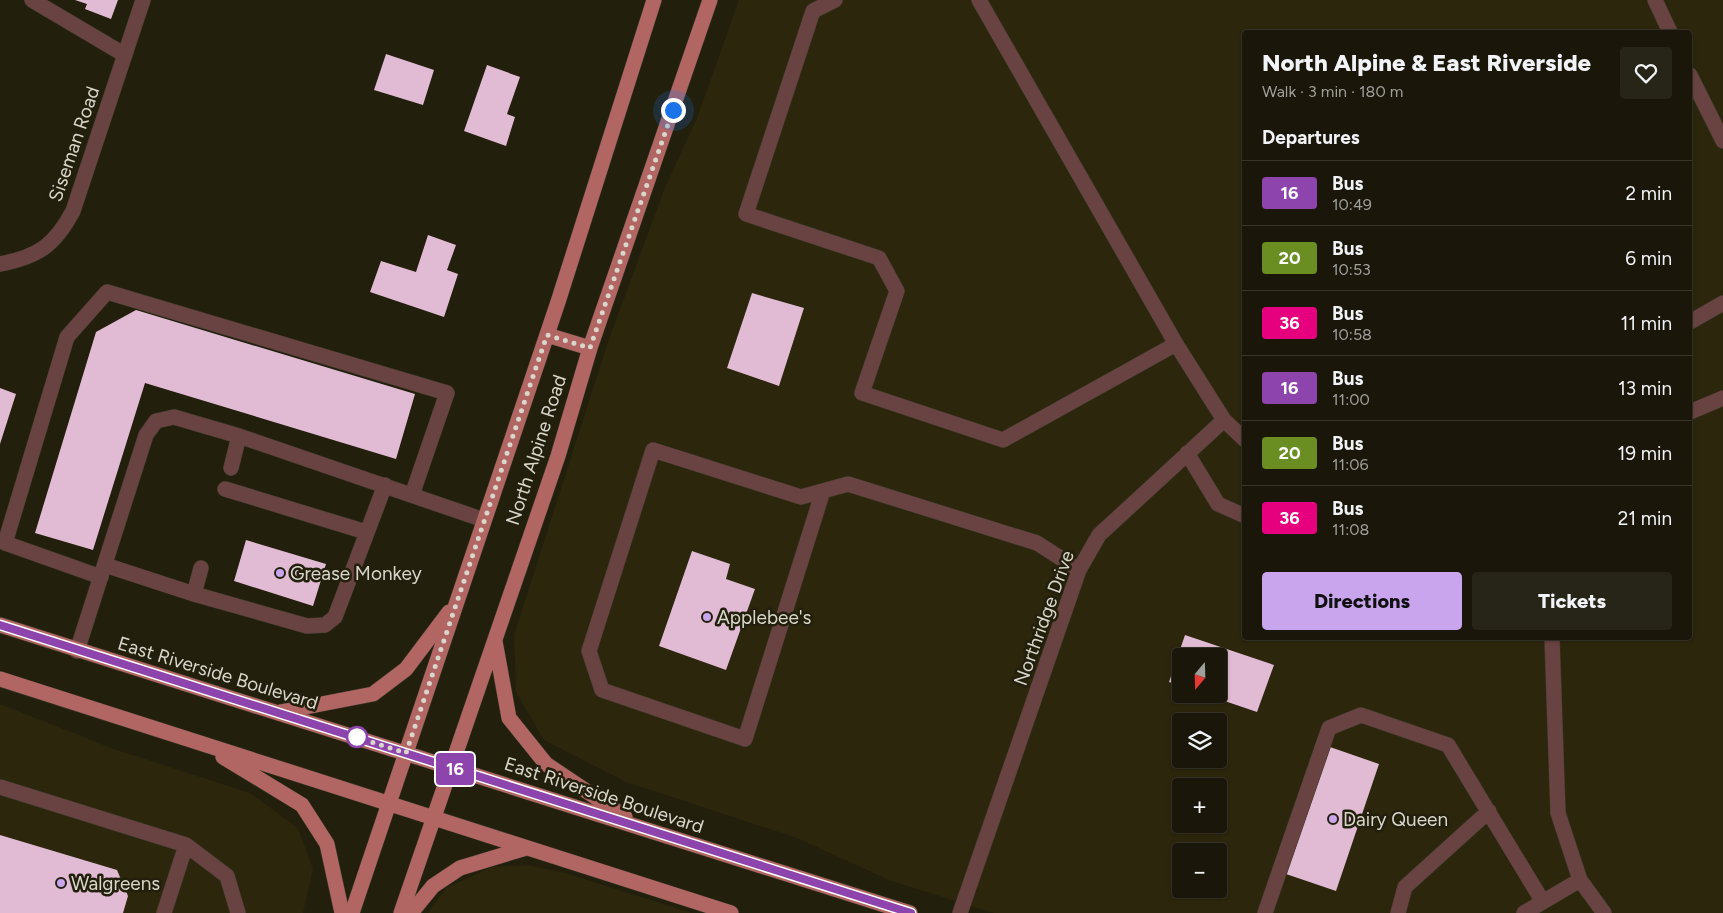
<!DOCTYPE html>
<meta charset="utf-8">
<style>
:root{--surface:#1a170a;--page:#272418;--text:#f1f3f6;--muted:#9f9f9c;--line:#38362b;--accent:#c9a5ee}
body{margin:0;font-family:Figtree,sans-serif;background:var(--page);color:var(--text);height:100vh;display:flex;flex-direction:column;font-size:19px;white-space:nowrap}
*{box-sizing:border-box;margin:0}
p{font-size:16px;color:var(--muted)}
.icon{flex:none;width:28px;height:28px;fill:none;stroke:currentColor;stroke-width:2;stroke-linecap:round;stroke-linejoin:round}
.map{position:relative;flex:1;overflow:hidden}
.drawer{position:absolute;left:1242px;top:30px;width:450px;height:610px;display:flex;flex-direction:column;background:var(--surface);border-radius:5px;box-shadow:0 1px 4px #0004,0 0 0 1px var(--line)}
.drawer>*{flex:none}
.badge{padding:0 10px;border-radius:4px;font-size:18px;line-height:32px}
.needle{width:32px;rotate:199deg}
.tools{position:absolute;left:1172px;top:648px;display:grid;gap:10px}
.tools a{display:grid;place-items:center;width:55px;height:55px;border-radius:5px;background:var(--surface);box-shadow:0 1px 4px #0004,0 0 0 1px var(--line);font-size:25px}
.you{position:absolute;width:25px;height:25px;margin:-12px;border:4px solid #fff;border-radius:50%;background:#1a73e8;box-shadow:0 0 0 8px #1a73e833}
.map>.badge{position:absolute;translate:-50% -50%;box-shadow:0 0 0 2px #fff}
h2{padding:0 20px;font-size:19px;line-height:45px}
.round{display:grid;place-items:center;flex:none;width:52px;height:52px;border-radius:5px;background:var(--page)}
.head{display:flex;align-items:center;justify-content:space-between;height:85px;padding:0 20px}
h1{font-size:24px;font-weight:800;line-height:38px}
.cta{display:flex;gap:10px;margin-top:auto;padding:10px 20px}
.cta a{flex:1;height:58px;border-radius:5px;background:var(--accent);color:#111;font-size:20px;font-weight:800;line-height:58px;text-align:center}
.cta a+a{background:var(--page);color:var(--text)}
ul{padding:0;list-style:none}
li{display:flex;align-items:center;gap:15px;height:65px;padding:0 20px;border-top:1px solid var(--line)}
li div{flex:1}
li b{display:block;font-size:19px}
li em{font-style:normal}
li .badge{min-width:55px;font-weight:700;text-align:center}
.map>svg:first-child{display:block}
.built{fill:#2b260c;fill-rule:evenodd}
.building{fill:#e1bbd4}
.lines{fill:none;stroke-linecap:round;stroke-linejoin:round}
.minor-casing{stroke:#3c3928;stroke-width:16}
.major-casing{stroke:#3c3928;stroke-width:16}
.minor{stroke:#684342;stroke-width:15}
.major{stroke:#b16664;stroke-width:15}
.line-casing{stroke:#fff;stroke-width:11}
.line{stroke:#8e44ad;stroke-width:8}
.walk{stroke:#d9d7cb;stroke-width:5;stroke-dasharray:0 9}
.poi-dot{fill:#c9a5ee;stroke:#231f0d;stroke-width:2}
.stop-dot{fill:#fff;stroke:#8e44ad;stroke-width:2.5}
.labels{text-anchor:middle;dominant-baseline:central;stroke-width:5;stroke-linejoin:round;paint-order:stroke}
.street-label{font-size:19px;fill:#d9d7cb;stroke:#231f0d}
.poi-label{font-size:19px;fill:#d9d7cb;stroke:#231f0d;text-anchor:start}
</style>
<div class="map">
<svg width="1723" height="913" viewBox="0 0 1723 913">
<rect width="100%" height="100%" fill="#231f0d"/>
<path class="built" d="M739 0H1723V913H994L891 881 797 838 626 782 544 740 516 692 514 635 609 339 664 190 697 118ZM1245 32H1690V638H1245ZM1181 656H1219V694H1181ZM1181 721H1219V759H1181ZM1181 786H1219V824H1181ZM1181 851H1219V889H1181Z
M0 704 114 749 250 793 298 828 313 869 303 913H0Z
M527 865 565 873 692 913H428L446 888 492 867Z"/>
<path class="building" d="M75 0H118L111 19 85 9 87 4Z
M386 54 434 70 423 105 374 90Z
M487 65 520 77 507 114 515 117 506 146 464 131Z
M428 235 456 245 447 270 458 274 444 317 370 292 381 261 416 272Z
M752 293 804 308 779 386 727 368Z
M136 310 415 394 396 459 145 383 93 550 35 533 96 332Z
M0 388 16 394 0 444Z
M246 540 326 564 313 606 234 581Z
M692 551 730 564 726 579 755 589 726 670 659 646Z
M1185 635 1274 665 1257 712 1204 694H1219V656H1181V686L1169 682Z
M1330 747 1379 764 1336 891 1286 874Z
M0 835 117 870 128 896 123 913H0Z"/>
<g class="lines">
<defs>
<path id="minor" d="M32 0 125 55
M835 0 813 11 746 214 879 258 897 291 862 393 1003 440 1176 344
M979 0 1176 344 1224 420 1245 440
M1655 0 1670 32
M1690 75 1723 141
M0 264C38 257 55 245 73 211L143 0
M1690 322 1723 303
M1690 412 1723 398
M1187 453 1218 504 1245 516
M231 468 239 436
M225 489 366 532
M823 491 745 739 602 690 589 651 653 450 801 497 848 484 1037 543 1079 570
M105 565 194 594 307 626 325 625 335 617 385 485
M101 577 5 543 67 337 107 292 447 393 412 495
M194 594 201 568
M1552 638 1558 813 1580 880 1604 913
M77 651 146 435 156 421 174 417 239 436 484 520
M0 787 186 845 164 913
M186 845 227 876 238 913
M960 913 1079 570 1099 535 1224 420
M1265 913 1329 728 1361 715 1448 745 1543 902
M1398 913 1405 887 1489 811
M1524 913 1580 880"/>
<path id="major" d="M547 335 590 348
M0 625 910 913
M495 641 509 718 546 764 625 817
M0 679 731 913
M280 712 373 694 406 669 449 612
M223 757 302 805 327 844 342 913
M352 913 558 302 654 0
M401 913 558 456 590 348 710 0
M411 913 433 886 460 868 526 848"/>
</defs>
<use href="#minor" class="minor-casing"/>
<use href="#major" class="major-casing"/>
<use href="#minor" class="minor"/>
<use href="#major" class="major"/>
</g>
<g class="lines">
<defs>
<path id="line" d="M0 625 911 913"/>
</defs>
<use href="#line" class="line-casing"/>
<use href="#line" class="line"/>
<path class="walk" d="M357 737 352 736 406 753 547 335 590 348 673 110"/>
</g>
<g class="poi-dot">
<circle cx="280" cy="573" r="5"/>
<circle cx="707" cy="617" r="5"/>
<circle cx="1333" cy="819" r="5"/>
<circle cx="61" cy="883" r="5"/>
</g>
<circle class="stop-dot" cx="357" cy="737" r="10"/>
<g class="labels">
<g class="street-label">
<text transform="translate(74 144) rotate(-71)">Siseman Road</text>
<text transform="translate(536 450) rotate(-72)">North Alpine Road</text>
<text transform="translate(1044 618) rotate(-70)">Northridge Drive</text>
<text transform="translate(218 673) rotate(17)">East Riverside Boulevard</text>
<text transform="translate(604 795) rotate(18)">East Riverside Boulevard</text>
</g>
<g class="poi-label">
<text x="290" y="573">Grease Monkey</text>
<text x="717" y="617">Applebee's</text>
<text x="1343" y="819">Dairy Queen</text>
<text x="71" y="883">Walgreens</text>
</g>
</g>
</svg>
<div class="tools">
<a><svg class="needle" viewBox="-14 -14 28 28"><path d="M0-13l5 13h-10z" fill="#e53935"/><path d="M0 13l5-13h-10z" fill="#9f9f9c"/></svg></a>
<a><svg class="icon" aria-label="layers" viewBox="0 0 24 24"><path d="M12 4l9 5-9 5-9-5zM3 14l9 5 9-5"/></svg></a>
<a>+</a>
<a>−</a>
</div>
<div class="you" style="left:673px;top:110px"></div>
<b class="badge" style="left:455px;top:769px;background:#8e44ad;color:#fff">16</b>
<section class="drawer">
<div class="head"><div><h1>North Alpine &amp; East Riverside</h1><p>Walk · 3 min · 180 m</p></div><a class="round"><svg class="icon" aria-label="heart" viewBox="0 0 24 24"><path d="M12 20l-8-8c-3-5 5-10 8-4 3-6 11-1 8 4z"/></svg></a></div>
<h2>Departures</h2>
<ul>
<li><span class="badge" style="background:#8e44ad;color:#fff">16</span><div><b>Bus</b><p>10:49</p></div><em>2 min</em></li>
<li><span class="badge" style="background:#6b8e23;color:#fff">20</span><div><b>Bus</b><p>10:53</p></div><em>6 min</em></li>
<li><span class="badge" style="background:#e6007e;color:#fff">36</span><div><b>Bus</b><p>10:58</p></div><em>11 min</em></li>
<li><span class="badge" style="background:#8e44ad;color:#fff">16</span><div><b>Bus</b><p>11:00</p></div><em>13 min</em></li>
<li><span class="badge" style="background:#6b8e23;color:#fff">20</span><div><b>Bus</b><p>11:06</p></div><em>19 min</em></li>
<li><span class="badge" style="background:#e6007e;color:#fff">36</span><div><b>Bus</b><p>11:08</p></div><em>21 min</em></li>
</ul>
<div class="cta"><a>Directions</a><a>Tickets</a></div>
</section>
</div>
